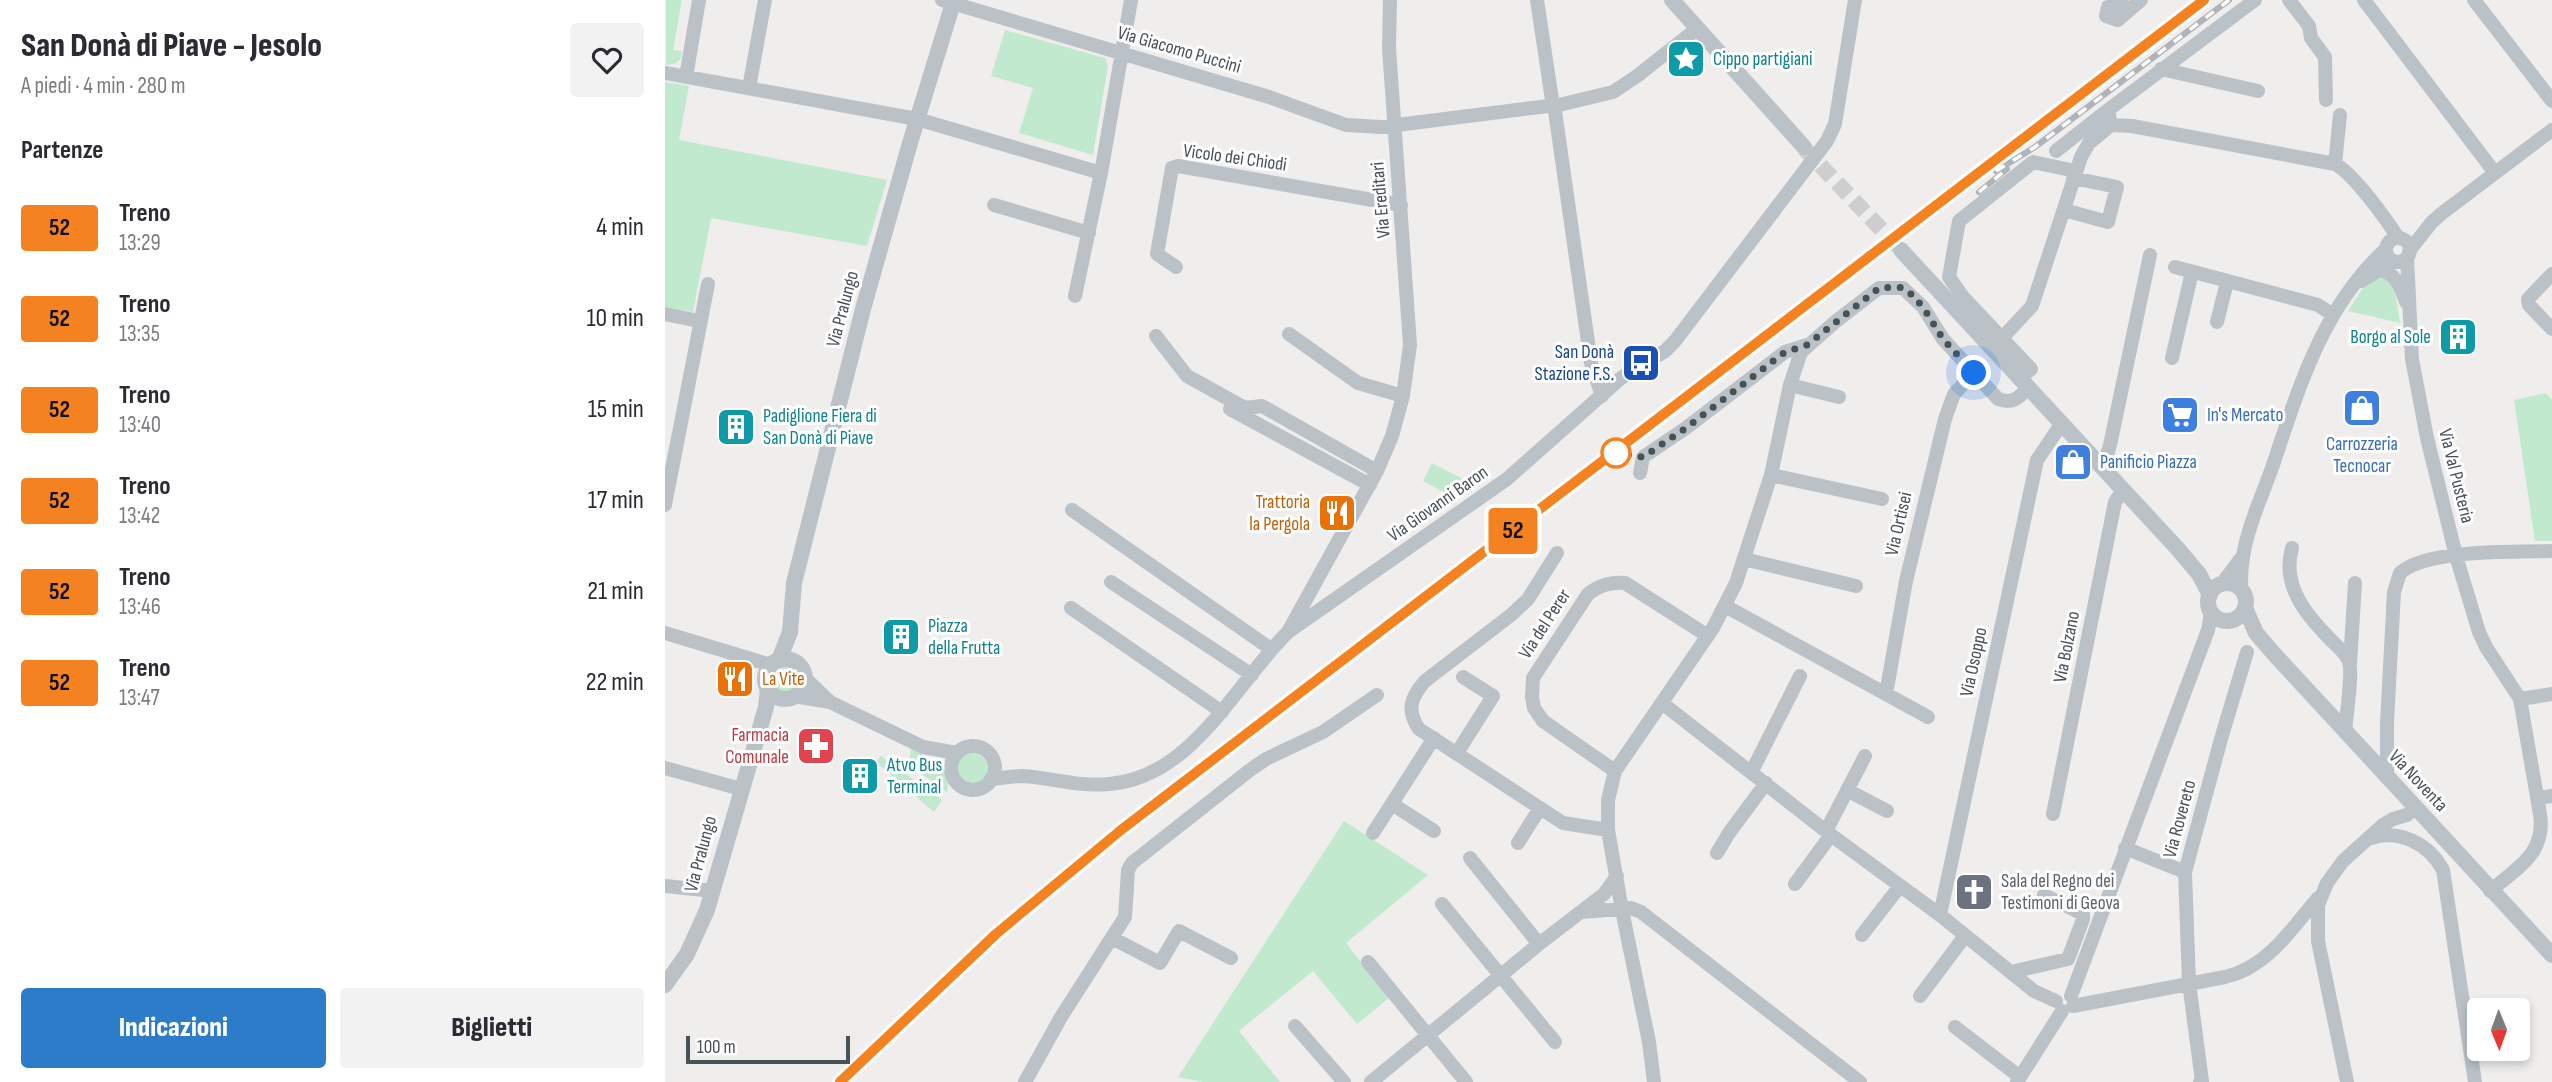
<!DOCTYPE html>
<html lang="it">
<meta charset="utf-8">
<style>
:root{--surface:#fff;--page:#f2f2f3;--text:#2b2b33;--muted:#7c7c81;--accent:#2d7cca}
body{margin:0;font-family:"Sofia Sans Condensed",sans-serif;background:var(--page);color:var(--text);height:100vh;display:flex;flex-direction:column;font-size:26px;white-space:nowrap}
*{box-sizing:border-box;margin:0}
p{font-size:23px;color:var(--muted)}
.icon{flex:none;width:38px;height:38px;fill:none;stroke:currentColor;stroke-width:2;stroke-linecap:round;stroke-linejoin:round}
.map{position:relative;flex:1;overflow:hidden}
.sheet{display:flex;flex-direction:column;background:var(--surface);width:665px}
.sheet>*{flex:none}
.badge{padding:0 14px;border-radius:5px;font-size:24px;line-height:46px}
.needle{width:46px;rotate:179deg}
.fabs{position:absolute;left:1802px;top:998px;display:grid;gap:14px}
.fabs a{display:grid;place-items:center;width:63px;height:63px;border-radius:7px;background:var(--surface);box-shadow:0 4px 10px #0003;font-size:35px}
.scale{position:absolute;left:21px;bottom:18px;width:164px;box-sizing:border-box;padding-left:7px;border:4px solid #475158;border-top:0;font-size:19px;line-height:24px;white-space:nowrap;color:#475158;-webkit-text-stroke:5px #fff;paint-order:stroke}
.you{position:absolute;width:35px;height:35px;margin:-18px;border:5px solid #fff;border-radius:50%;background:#1a73e8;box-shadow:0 0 0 10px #1a73e833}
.map>.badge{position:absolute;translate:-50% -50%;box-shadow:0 0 0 4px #fff}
h2{padding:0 21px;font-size:26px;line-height:63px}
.round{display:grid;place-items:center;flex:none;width:74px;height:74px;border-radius:7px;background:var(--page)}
.overview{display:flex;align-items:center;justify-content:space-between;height:119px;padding:0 21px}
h1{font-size:33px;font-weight:800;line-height:52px}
.primary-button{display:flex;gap:14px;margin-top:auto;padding:14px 21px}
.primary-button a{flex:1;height:80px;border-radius:7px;background:var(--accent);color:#fff;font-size:28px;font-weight:800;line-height:80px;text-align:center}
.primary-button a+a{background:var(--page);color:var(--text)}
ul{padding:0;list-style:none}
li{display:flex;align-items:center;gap:21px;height:91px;padding:0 21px}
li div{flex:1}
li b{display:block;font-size:26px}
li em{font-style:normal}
li .badge{min-width:77px;font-weight:700;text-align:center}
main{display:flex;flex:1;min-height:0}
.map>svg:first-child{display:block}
.green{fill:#c0e9cd}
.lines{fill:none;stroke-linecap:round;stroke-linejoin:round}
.tertiary-tunnel{stroke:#cececf;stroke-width:16;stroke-dasharray:16 8;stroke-linecap:butt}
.minor{stroke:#bac2c8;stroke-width:14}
.tertiary{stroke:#bac2c8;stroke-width:16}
.rail-casing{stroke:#b0b3b7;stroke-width:6}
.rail{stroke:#fff;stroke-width:3.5;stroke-dasharray:10;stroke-linecap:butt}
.line-casing{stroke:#fff;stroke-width:16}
.line{stroke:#f58220;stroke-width:10}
.walk{stroke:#475158;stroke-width:7;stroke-dasharray:0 12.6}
.stop-dot{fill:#fff;stroke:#f58220;stroke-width:3.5}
.labels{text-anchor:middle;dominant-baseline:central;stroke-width:6;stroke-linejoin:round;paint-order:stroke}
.street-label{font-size:19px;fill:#475158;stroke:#fff}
.culture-label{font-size:19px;fill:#0d838f;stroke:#fff;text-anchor:start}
.transit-label{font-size:19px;fill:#164399;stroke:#fff;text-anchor:end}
.shop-label{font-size:19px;fill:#366cbe;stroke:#fff;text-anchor:start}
.food-label{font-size:19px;fill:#c56008;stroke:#fff;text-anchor:end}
.health-label{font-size:19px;fill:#be3a42;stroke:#fff;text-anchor:end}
.worship-label{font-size:19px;fill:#5b616d;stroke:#fff;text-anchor:start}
</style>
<main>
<section class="sheet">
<div class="overview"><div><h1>San Donà di Piave - Jesolo</h1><p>A piedi · 4 min · 280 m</p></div><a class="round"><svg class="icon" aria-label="heart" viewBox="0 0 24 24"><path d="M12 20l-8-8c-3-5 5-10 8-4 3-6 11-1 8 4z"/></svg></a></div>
<h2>Partenze</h2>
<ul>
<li><span class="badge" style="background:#f58220;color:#111">52</span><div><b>Treno</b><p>13:29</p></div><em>4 min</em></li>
<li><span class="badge" style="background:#f58220;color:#111">52</span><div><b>Treno</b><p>13:35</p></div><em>10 min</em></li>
<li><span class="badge" style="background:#f58220;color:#111">52</span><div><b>Treno</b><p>13:40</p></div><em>15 min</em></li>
<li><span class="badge" style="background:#f58220;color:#111">52</span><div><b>Treno</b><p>13:42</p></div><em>17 min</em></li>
<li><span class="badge" style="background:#f58220;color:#111">52</span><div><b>Treno</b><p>13:46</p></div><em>21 min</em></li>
<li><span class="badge" style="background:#f58220;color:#111">52</span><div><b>Treno</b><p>13:47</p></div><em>22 min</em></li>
</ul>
<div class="primary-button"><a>Indicazioni</a><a>Biglietti</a></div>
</section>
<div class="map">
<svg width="1887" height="1082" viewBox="0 0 1887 1082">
<rect width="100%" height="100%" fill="#f0eded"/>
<path class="green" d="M1 0H17L8 50 17 51 16 59 9 64 1 65Z
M340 30 440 58 443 66 428 155 354 133 368 88 326 76Z
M0 82 24 86 14 140 222 180 202 246 46 218 28 312 0 307Z
M1716 276 1723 278 1730 290 1735 323 1683 311 1701 283Z
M1881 393 1887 400V541H1870L1849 400Z
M767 463 800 480 790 498 758 481Z
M106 680a13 13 0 1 1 26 0a13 13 0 1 1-26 0Z
M246 748 279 767 283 783 282 792 244 765Z
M291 769a16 16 0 1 1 32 0a16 16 0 1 1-32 0Z
M216 756 277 800 269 812 211 762Z
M679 821 763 875 681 943 724 998 692 1024 648 971 574 1031 615 1082H538L513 1077Z"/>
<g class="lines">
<path class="tertiary-tunnel" d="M1139 148 1236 250"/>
<path class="minor" d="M277 0 604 97 681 125 716 127 883 106
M872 0 887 100
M1624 0 1644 26 1646 38 1660 57 1661 100
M1699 0 1830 173
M1809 0 1887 101
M1464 8 1454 5 1443 7 1441 16 1453 20 1476 0
M1496 69 1593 91
M0 73 252 119 436 173
M21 77 34 0
M84 88 100 0
M894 105 948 92 972 76 1033 28
M890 111 926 363 937 396
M1446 125 1443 110 1590 0
M1391 151 1443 110
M1670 164 1675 115
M329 205 424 233
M1399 210 1443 222 1452 187 1408 178
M1721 250a12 12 0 1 1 24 0a12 12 0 1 1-24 0Z
M1744 251 1767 222 1776 214 1887 130
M1742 257 1747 359 1762 438 1791 556 1814 632 1821 647 1855 699 1875 814C1881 854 1852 868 1825 891
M511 267 492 254 507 168 513 166 736 205
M1510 267 1653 305 1668 315
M1714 270C1731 272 1736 288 1741 302
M1887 274 1863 299 1864 305 1887 329
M1696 281 1729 261
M410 296 436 173 466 0
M0 314 34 321
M1552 322 1562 282
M624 334 693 383 738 396
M491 336 522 376 580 408 597 406 712 471
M1338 337 1367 306 1416 157 1424 143 1446 125 1467 126 1670 164C1688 173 1722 220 1733 238
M1507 358 1527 272
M1354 379 1366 369 1298 297 1284 277 1294 221 1368 162 1411 171
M1125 385 1174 397
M565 409 705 485
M1434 465 1441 458 1445 445 1485 255
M975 473 978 457 1021 428 1120 352 1142 345
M1106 475 1217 499
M0 505 43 284
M407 510 606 649
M1627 548C1616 586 1642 616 1667 641 1673 647 1682 654 1684 662 1688 673 1681 717 1680 732
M892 553 863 599 846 615 760 681C746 697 741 710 754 729L898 823 943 830
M1079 559 1191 586
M446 582 587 675
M1556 585 1577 557
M1576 589C1576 579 1576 568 1578 557 1582 528 1598 494 1608 465 1634 387 1658 306 1721 249
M1060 606 1263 717
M406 608 557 712
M623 632 842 479 956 378 1000 351 1010 341 1162 141 1170 124 1190 0
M0 633 106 665
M1685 663 1690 583
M140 678 165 702
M1221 694 1241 581 1280 419 1289 394 1309 373
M129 696 165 702 258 747 292 753
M1855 699 1887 694
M997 703 1166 835 1275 915 1369 991 1391 1001
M286 768a22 22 0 1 1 44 0a22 22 0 1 1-44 0Z
M792 753 828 696 798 677
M0 768 76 789
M950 771 878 721 869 708 867 697 868 678 923 594C935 585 945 582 960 583L1043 636
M1087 771 1135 676
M1722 778V723L1729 592 1735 573C1762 549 1850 552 1887 551
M326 779C337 778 348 776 358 776 387 778 414 787 444 784 527 778 570 684 623 632L712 471 727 436 738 396 745 345 724 48 725 0
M1182 790 1222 811
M1873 798 1887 796
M727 804 769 831
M1388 814 1450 502 1458 490
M1161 831 1200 756
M708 833 769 738
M1706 838C1735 829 1764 844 1778 870L1810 1082
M853 843 875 808
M1460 848 1520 872
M1052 853 1064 833 1101 783
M805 858 874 944
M1130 884 1166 835
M0 886 48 891
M777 904 890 1042
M917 912 966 908 976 912 1195 1082
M1275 915 1372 460 1397 423
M1197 935 1235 886
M447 938 495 963 514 931 566 958
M703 962 801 1082
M1346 972 1403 959 1418 919V914L1379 895
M1255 996 1300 936
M1406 996 1543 630 1546 613
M1408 1006 1560 977C1603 967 1626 929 1653 898
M630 1026 679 1082
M1290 1027 1355 1077
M360 1082 396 1017 460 917 463 870 467 863 585 770 601 759 658 732 712 695
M706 1082 874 944 939 894 952 876
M989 1082 984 1042 957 910 943 830V800L950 771 1048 628 1071 583 1106 475 1125 385 1136 352 1170 322 1214 288H1238L1258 307 1278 339 1333 399C1347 404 1353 399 1363 388
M1352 1082 1397 1011
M1535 1082 1537 1081 1524 983 1520 872 1556 739 1582 652
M1682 1082 1653 941V905L1662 883 1678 861 1718 825 1728 819 1742 815 1750 808"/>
<path class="tertiary" d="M1007 0 1139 147
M1236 250 1512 548 1534 574 1545 595
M1543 602a19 19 0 1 1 38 0a19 19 0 1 1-38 0Z
M1580 608 1591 633 1610 655 1887 955
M100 679a20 20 0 1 1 40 0a20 20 0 1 1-40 0Z
M114 660 125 632 129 583 198 309 245 143 289 0
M0 985 22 954 42 910 101 707 103 688"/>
<defs>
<path id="rail" d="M1331 171 1370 147 1564 0
M1314 192 1342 169
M174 1082 331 934 456 830 1539 0"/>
</defs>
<use href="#rail" class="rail-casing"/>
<use href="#rail" class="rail"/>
</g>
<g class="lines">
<defs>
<path id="line" d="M175 1082 331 934 456 830 1539 0"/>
</defs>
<use href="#line" class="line-casing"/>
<use href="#line" class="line"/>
<path class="walk" d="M951 453 978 457 1021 428 1120 352 1142 345 1214 288 1231 287 1238 288 1246 294 1258 307 1278 339 1309 373"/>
</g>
<defs>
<symbol id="sight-square" viewBox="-11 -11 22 22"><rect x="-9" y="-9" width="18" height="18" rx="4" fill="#0f9aa8" stroke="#fff"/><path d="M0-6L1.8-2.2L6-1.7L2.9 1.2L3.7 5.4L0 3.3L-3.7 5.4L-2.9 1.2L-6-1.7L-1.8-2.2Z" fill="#fff"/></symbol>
<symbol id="building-square" viewBox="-11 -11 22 22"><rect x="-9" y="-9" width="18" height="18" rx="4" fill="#0f9aa8" stroke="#fff"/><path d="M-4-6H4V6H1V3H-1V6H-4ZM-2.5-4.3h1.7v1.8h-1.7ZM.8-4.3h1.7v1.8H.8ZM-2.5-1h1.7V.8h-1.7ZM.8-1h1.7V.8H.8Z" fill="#fff"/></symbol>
<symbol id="bus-square" viewBox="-11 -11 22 22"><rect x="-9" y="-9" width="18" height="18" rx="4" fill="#1a4fb4" stroke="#fff"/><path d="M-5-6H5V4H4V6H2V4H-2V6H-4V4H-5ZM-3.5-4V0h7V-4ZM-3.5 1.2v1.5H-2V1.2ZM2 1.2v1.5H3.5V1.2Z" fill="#fff"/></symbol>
<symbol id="shop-square" viewBox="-11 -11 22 22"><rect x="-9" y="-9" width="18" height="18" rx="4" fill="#3f7fe0" stroke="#fff"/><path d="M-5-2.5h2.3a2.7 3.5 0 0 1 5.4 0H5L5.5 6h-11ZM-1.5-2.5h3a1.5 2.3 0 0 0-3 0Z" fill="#fff"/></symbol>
<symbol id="supermarket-square" viewBox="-11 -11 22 22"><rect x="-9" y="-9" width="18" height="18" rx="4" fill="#3f7fe0" stroke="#fff"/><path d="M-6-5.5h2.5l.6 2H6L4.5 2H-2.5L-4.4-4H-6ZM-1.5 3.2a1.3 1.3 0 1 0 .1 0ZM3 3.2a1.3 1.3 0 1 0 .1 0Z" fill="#fff"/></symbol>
<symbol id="restaurant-square" viewBox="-11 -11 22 22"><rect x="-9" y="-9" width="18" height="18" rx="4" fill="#e8710a" stroke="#fff"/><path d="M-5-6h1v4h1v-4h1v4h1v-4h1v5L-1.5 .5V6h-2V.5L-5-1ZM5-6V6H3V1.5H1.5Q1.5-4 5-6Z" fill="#fff"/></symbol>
<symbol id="pharmacy-square" viewBox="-11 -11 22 22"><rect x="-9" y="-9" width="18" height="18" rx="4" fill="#e0444e" stroke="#fff"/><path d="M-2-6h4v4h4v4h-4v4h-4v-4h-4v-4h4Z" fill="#fff"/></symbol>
<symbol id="church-square" viewBox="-11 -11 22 22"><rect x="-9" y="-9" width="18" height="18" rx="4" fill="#6b7280" stroke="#fff"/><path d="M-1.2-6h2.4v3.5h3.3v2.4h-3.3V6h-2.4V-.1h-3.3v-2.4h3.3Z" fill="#fff"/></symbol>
</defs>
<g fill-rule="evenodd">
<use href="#sight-square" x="999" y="37" width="44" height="44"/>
<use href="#building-square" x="1771" y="315" width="44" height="44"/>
<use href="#bus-square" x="954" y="341" width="44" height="44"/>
<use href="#shop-square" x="1675" y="386" width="44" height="44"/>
<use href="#supermarket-square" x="1493" y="393" width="44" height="44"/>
<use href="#building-square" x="49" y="405" width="44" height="44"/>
<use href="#shop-square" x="1386" y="440" width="44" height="44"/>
<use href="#restaurant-square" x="650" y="491" width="44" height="44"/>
<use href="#building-square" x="214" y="615" width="44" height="44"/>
<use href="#restaurant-square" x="48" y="657" width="44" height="44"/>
<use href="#pharmacy-square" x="129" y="724" width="44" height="44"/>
<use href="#building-square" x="173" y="754" width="44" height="44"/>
<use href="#church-square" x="1287" y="870" width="44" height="44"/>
</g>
<circle class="stop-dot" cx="951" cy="453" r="14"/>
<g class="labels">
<g class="street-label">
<text transform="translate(514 50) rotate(16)">Via Giacomo Puccini</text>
<text transform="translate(570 158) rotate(8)">Vicolo dei Chiodi</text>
<text transform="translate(716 200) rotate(-95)">Via Ereditari</text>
<text transform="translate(178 309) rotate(-75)">Via Pralungo</text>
<text transform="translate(1791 476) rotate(76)">Via Val Pusteria</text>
<text transform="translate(773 504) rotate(-35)">Via Giovanni Baron</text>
<text transform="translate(1234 524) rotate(-77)">Via Ortisei</text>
<text transform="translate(880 624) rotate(-57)">Via del Perer</text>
<text transform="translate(1402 647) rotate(-79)">Via Bolzano</text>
<text transform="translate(1309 662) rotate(-78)">Via Osoppo</text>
<text transform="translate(1753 781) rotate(47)">Via Noventa</text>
<text transform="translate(1515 819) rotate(-75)">Via Rovereto</text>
<text transform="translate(36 854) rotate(-75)">Via Pralungo</text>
</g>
<g class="culture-label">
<text x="1048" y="59">Cippo partigiani</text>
<text x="1766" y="337" text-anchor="end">Borgo al Sole</text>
<text x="98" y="416">Padiglione Fiera di<tspan x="98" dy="22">San Donà di Piave</tspan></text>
<text x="263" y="626">Piazza<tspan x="263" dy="22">della Frutta</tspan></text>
<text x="222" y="765">Atvo Bus<tspan x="222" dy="22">Terminal</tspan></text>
</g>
<g class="transit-label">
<text x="949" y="352">San Donà<tspan x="949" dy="22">Stazione F.S.</tspan></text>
</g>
<g class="shop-label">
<text x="1542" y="415">In's Mercato</text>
<text x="1697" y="444" text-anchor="middle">Carrozzeria<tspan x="1697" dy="22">Tecnocar</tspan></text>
<text x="1435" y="462">Panificio Piazza</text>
</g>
<g class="food-label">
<text x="645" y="502">Trattoria<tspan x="645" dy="22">la Pergola</tspan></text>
<text x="97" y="679" text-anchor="start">La Vite</text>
</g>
<g class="health-label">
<text x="124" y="735">Farmacia<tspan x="124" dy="22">Comunale</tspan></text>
</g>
<g class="worship-label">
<text x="1336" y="881">Sala del Regno dei<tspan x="1336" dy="22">Testimoni di Geova</tspan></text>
</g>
</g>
</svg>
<div class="fabs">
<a><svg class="needle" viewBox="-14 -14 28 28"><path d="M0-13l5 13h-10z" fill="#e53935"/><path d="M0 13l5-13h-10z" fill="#7c7c81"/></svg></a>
</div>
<div class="scale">100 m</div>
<div class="you" style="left:1309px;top:373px"></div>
<b class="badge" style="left:848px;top:531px;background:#f58220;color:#111">52</b>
</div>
</main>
